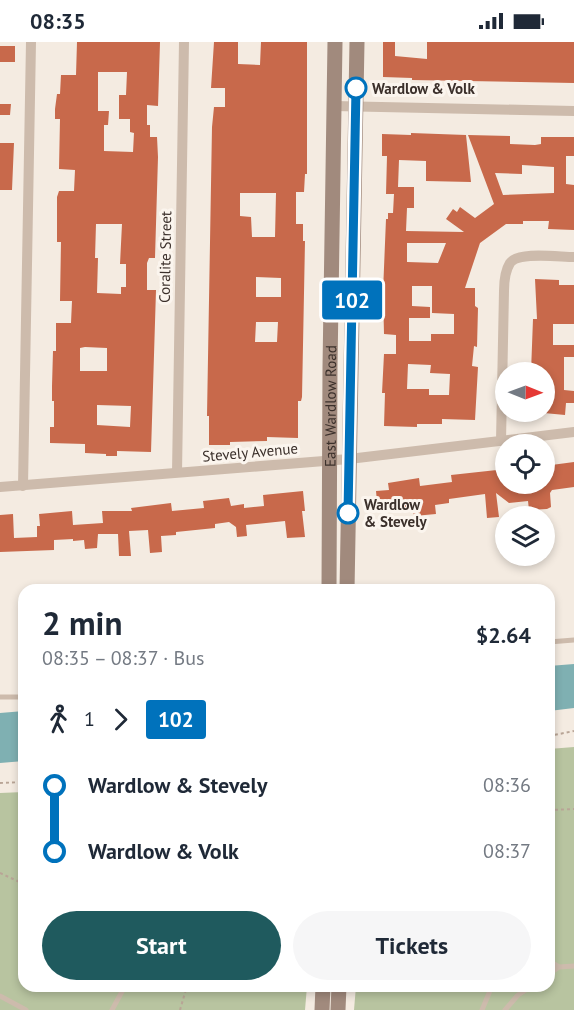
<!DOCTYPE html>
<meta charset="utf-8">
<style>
:root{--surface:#fff;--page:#f6f6f7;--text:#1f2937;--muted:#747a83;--accent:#1f5a5e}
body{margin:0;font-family:"PT Sans",sans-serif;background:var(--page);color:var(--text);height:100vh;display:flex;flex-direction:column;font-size:22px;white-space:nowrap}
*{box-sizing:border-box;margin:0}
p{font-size:20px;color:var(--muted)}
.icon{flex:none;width:33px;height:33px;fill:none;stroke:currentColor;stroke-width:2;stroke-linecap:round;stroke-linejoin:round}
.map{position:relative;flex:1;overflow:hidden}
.details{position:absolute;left:18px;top:542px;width:537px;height:408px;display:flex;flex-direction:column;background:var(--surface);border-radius:18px;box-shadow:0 3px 9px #0003}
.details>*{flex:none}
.badge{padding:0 12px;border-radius:4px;font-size:21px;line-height:39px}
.needle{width:39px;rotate:91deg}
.tools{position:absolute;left:495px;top:320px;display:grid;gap:12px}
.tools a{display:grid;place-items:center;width:60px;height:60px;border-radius:50%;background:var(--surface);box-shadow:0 3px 9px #0003;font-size:30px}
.map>.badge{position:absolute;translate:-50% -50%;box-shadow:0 0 0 3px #fff}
.legs{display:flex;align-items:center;gap:9px;height:66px;padding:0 24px;font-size:20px}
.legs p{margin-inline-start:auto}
.headline{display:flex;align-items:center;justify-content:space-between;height:102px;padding:0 24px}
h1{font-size:33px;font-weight:700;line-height:45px}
.cta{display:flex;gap:12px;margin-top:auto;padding:12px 24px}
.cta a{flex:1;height:69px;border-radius:36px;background:var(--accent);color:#fff;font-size:24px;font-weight:700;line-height:69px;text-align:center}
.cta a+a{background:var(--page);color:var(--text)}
ul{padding:0 24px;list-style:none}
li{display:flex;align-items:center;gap:21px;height:66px;font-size:22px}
li i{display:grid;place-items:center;width:9px;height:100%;margin:0 8px;background:currentColor}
li i::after{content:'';width:15px;height:15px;margin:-8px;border:4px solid;border-radius:50%;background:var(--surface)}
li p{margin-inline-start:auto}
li:first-child i{background:linear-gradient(#0000 50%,currentColor 0)}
li:last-child i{background:linear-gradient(currentColor 50%,#0000 0)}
.status{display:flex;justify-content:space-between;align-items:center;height:42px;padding:0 30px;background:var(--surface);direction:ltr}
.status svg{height:16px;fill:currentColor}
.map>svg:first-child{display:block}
.green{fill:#b8c4a0}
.water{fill:#7fb0b2}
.building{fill:#c8694b;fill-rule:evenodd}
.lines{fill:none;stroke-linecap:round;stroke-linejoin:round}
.path{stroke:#b9a596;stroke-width:2;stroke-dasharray:3 3;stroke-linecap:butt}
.service{stroke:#cdbbac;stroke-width:5}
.minor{stroke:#cdbbac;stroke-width:10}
.secondary{stroke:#a18a7d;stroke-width:15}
.line-1-casing{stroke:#fff;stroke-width:14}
.line-1{stroke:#0072bc;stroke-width:9}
.stop-1-dot{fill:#fff;stroke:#0072bc;stroke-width:3}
.labels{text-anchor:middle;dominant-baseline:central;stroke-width:6;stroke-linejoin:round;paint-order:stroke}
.stop-label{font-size:15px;font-weight:bold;fill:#3b302b;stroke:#fbf5ee;text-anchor:start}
.street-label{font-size:15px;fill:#3b302b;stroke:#fbf5ee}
</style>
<div class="status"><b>08:35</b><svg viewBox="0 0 49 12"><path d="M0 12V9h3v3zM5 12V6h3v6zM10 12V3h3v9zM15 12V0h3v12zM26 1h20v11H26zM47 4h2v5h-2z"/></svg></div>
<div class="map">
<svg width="574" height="968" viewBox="0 0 574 968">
<rect width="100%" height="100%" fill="#f4ebe1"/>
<path class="green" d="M574 705V968H354L356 944H549V707Z
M24 750V944H307L305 968H0V751Z"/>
<path class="water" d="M574 622V666L549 669V624Z
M24 669V719L0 721V671Z"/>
<path class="building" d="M77 0H160L158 64 147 63V83H150V95H157L158 115 155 216H149L147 221V248H156L151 410 117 409V414H106V412L85 411V402L50 401V385H54V359H52V344L53 309H56V281H71L72 259H60L61 200H57V155L59 149H74L75 128 59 127 60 77H55V67L57 52H60L61 33H76ZM98 30H127L126 53H119V77H130V90L134 91 133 110 104 109V83H108L109 69H98ZM96 182H122L120 222H126V245H121V252L97 251 98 216H95ZM85 305 107 306V329H80V306ZM97 363 131 364 130 385 97 383Z
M214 0H238V22L260 23 261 0H307V132H305L304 150H296V182H303V199H305L302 355 301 359H298V396L267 395V399L230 400V403H209V374H207L212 85 214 65H225V46H211ZM240 151H276L275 195H252L251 175 240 174ZM256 235 281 236V255H256ZM256 280H278L277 300H255Z
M383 0H395V14L427 17V0H574V41L412 38V36L383 35Z
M0 4H15V20H0Z
M0 62H11L10 73H0Z
M411 91 466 93 471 140 426 139V119L399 118 398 145H414V166H407L406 189 464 190 446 177 453 167 457 170 460 165 475 176 494 162 468 93 510 94V102L535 103 541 102V95H574V114H566V142L574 143V188L548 187 549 179H523V182H506L480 201 465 246H475V264L478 266 477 305 474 304 472 324 478 325 475 378 442 377V382H417V385L384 384 385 351H382L384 312H396V293L384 292 383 250 386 177H388V171H393L394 152H386L387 114H382V92L411 93ZM522 123 554 125V151L503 153 495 131 522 132ZM407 201H446L438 221 407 220ZM412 244H432V271L454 272V292H431V299H409V276H430V265L412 264ZM408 322 431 323 430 331 450 332 449 353H429V347H407Z
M0 101H14L12 148H0Z
M535 237 559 238V243H574V282H553V303H574V315H564V348L574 349V361H566L565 373 544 371V330H531L533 277H537Z
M574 420V445L552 448 550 451 551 465 547 467 529 468 528 459 509 461 496 451 499 475 487 476 485 452 449 457V461L435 463 436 472 414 474 413 468 378 470 376 449 389 448 388 441 419 436 420 444 452 440 451 433 506 427V441H544V424Z
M303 449 305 469H302L305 495 287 496 285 479 246 483 247 494 237 495 236 485 229 480 215 482V486L176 490V493L161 494 162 510 150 511 148 488 129 489 131 514H119L118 492H98L97 506 85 507 84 498 73 499V497L54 498V508L0 510V473L13 472 14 496 37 495V484H40L39 472 72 469 73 483 103 481 102 469H132L131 466 171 461 172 469 204 466 203 459 229 456 231 464 244 462V466L264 464 263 453Z"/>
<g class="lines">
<path class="path" d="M549 694 574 689
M0 741 24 740
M549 768 574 767
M0 831 24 842
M180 968 187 944"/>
<path class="service" d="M549 600 574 598
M0 655H24
M549 919 559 925
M549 932 559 925 574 924
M0 954 26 968
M112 968 125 944
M482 968 492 944
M505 968 518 953 532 944"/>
<path class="minor" d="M334 64 574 69
M501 399 504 249C504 240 505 229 510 221 518 209 559 215 574 215
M177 431 184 0
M23 444 31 0
M0 445 349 417 574 390"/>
<g class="secondary">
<path id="s1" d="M329 548 330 325 335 0"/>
<path d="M347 548 357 0"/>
<path d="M322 968 323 944"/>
<path d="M338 968 339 944"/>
</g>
</g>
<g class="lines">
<defs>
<path id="line-1" d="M348 471 356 46"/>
</defs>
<use href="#line-1" class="line-1-casing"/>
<use href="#line-1" class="line-1"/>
</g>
<g class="stop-1-dot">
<circle cx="356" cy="46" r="10"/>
<circle cx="348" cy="471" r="10"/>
</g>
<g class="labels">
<g class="stop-label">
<text x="372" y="46">Wardlow &amp; Volk</text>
<text x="364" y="462">Wardlow<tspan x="364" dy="17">&amp; Stevely</tspan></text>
</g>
<g class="street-label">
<text transform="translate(165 215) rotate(-89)">Coralite Street</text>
<text stroke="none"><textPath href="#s1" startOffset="184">East Wardlow Road</textPath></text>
<text transform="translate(250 410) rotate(-5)">Stevely Avenue</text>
</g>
</g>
</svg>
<div class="tools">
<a><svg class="needle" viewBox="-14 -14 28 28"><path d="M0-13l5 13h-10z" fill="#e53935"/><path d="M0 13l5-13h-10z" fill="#747a83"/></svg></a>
<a><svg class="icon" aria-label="locate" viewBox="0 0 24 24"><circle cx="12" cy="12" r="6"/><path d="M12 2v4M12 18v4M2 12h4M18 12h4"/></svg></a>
<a><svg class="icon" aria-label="layers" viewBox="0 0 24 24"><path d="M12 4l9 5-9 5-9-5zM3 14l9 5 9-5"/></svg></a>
</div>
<b class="badge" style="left:352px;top:258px;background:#0072bc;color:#fff">102</b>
<section class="details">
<div class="headline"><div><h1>2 min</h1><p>08:35 – 08:37 · Bus</p></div><b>$2.64</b></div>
<div class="legs"><svg class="icon" aria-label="walk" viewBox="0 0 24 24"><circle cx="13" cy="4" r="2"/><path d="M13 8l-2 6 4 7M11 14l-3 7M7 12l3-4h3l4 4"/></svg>1<svg class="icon" aria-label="forward" viewBox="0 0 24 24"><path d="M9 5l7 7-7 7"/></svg><b class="badge" style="background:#0072bc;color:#fff">102</b></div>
<ul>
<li><i style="color:#0072bc"></i><b>Wardlow &amp; Stevely</b><p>08:36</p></li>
<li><i style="color:#0072bc"></i><b>Wardlow &amp; Volk</b><p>08:37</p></li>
</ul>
<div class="cta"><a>Start</a><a>Tickets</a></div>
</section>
</div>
